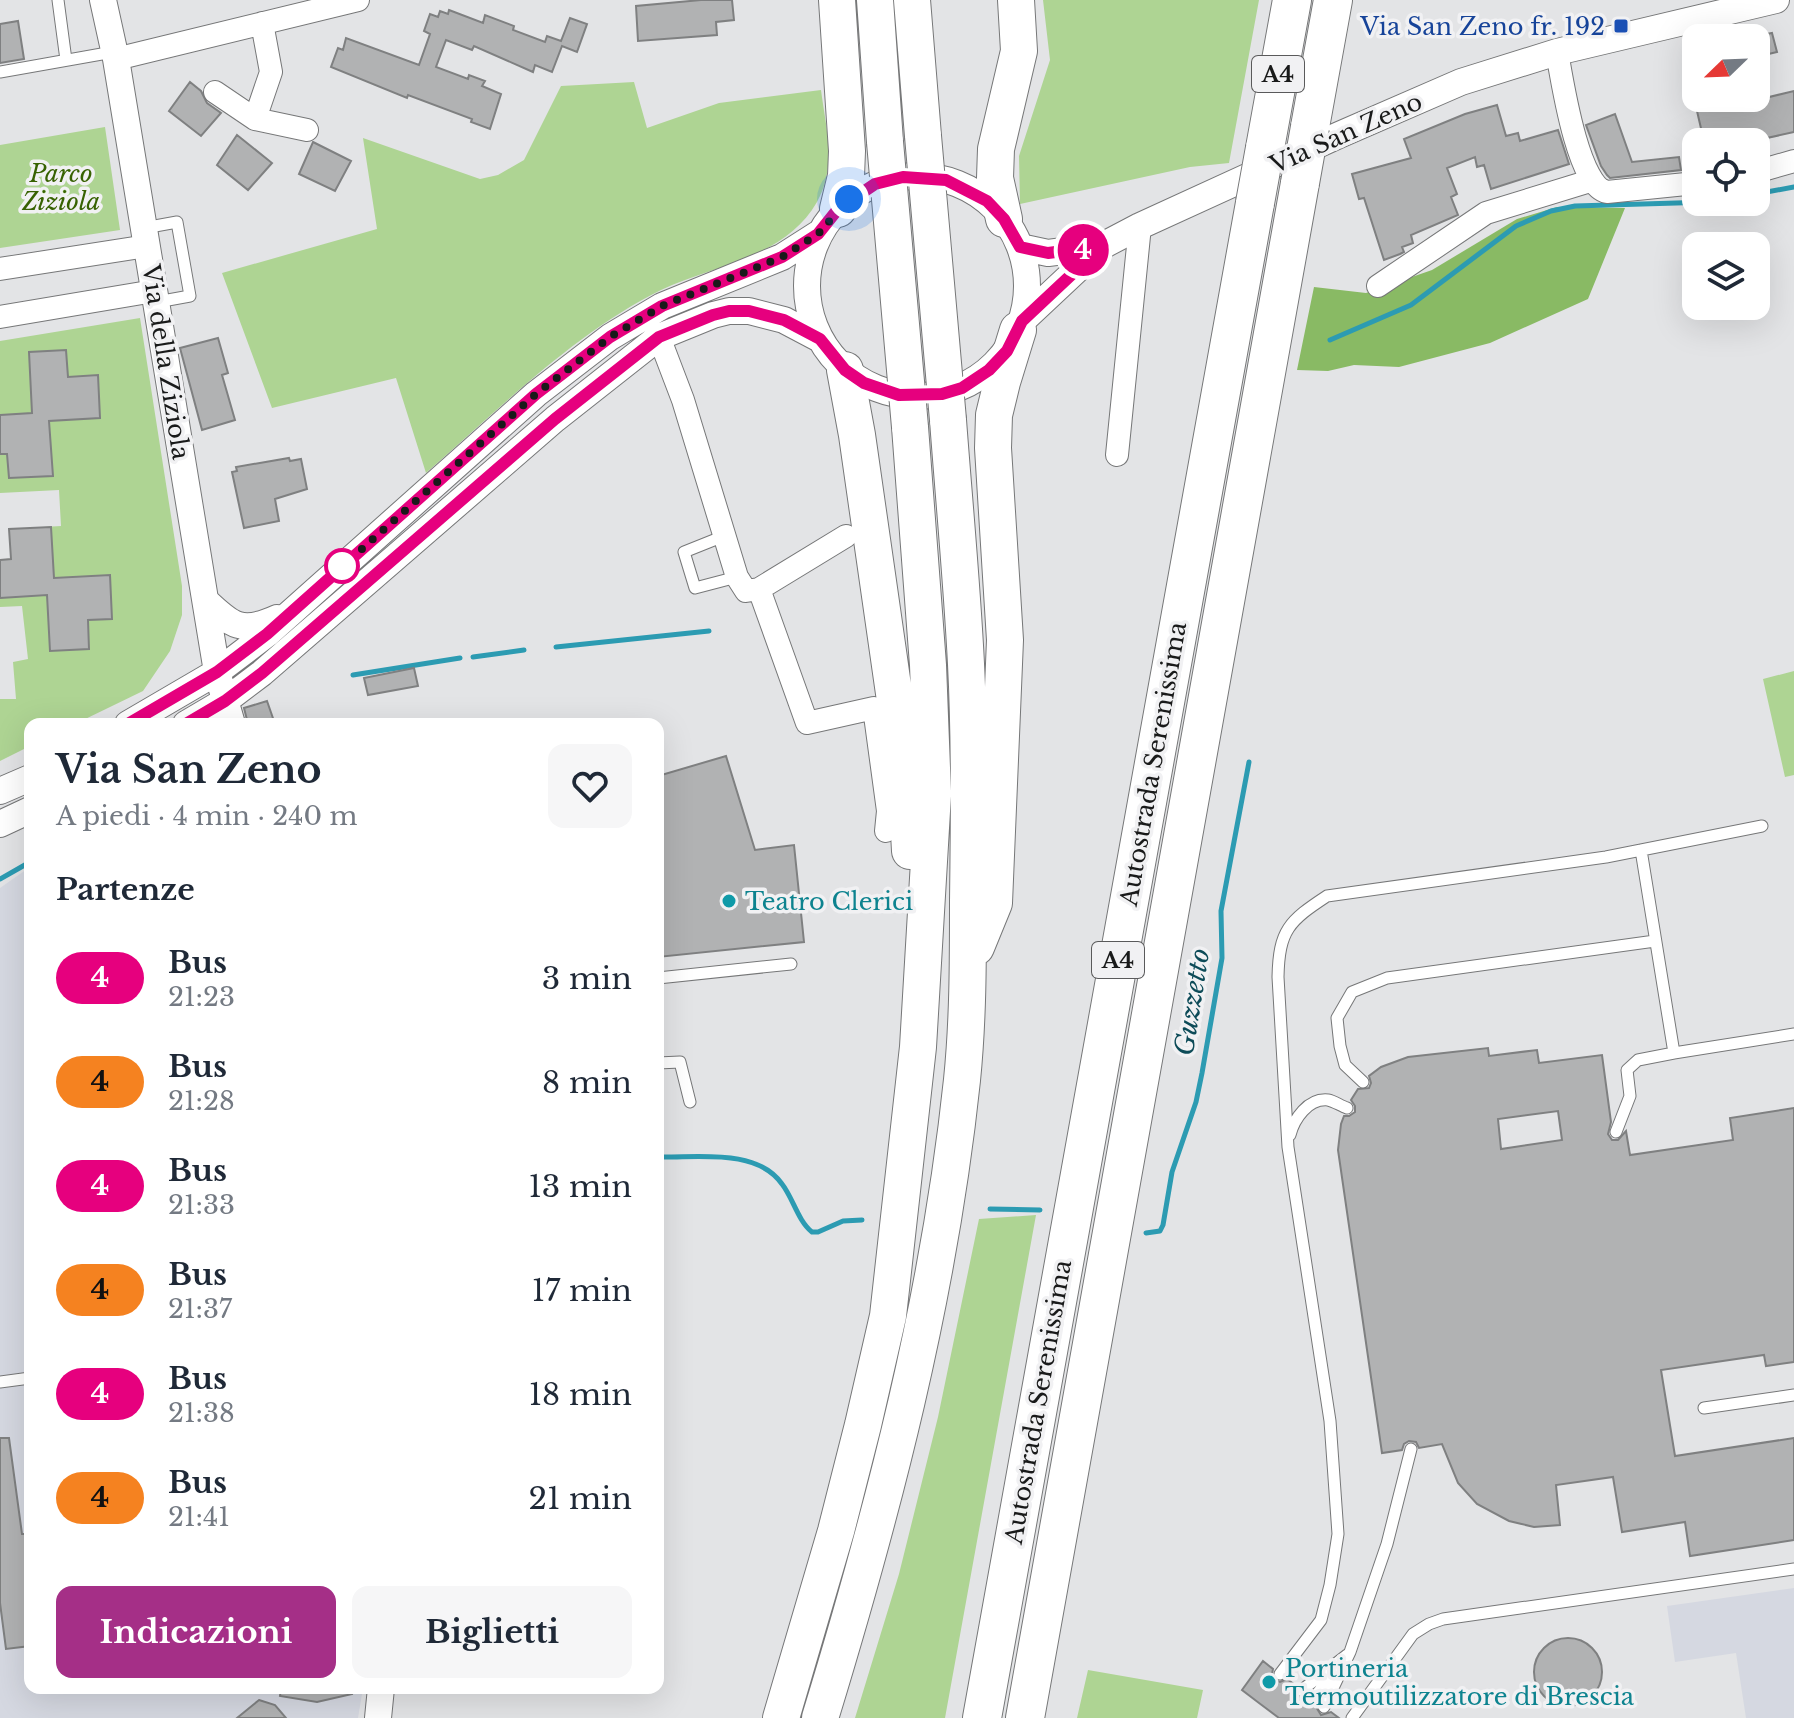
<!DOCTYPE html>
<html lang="it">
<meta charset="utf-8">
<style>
:root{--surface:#fff;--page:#f6f6f7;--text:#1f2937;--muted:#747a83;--accent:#a52f87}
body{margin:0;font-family:"Libre Baskerville",serif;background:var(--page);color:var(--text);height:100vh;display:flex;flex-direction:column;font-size:30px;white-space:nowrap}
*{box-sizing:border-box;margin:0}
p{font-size:26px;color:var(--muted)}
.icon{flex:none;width:44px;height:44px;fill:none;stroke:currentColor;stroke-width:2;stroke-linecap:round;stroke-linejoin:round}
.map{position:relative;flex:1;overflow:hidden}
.sheet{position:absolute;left:24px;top:718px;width:640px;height:976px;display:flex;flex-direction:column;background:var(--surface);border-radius:16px;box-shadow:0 8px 32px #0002}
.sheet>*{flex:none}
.badge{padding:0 16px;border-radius:26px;font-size:28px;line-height:52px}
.needle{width:52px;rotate:247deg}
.controls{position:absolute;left:1682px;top:24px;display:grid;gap:16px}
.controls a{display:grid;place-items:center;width:88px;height:88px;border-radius:16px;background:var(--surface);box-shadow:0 8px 32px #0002;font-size:40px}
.you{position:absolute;width:40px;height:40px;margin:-20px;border:6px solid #fff;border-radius:50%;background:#1a73e8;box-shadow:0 0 0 12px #1a73e833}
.map>.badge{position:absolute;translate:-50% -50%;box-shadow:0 0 0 4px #fff}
h2{padding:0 32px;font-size:30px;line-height:72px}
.round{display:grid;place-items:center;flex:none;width:84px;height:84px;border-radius:16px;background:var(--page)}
.overview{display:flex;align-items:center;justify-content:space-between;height:136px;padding:0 32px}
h1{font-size:38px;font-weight:700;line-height:60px}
.action{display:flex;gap:16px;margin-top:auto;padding:16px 32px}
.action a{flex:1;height:92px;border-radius:16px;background:var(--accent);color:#fff;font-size:32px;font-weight:700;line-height:92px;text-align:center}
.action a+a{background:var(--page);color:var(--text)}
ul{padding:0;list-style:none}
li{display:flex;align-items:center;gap:24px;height:104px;padding:0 32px}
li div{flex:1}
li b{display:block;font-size:30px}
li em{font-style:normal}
li .badge{min-width:88px;font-weight:700;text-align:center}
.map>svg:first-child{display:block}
.built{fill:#d5d8e1}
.green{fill:#aed493}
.forest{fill:#89ba64}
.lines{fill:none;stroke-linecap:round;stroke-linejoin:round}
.stream{stroke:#2c9bb2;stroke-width:5}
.building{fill:#b1b2b3;stroke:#7f8081;stroke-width:2;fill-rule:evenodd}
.service-casing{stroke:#767778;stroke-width:13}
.minor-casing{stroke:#767778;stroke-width:24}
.tertiary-casing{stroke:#767778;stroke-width:28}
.trunk-casing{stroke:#767778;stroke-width:38}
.motorway-casing{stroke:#767778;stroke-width:40}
.service{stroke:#fff;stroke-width:11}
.minor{stroke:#fff;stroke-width:22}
.tertiary{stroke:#fff;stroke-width:26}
.trunk{stroke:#fff;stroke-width:36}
.motorway{stroke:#fff;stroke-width:38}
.trunk-bridge-casing{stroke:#767778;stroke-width:38;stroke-linecap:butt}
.motorway-bridge-casing{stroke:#767778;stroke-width:40;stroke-linecap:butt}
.trunk-bridge{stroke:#fff;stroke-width:36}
.motorway-bridge{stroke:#fff;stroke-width:38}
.line-casing{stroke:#fff;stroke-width:18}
.line{stroke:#e6007e;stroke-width:12}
.walk{stroke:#191a1a;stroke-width:8;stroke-dasharray:0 14.4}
.transit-dot{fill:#1a4fb4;stroke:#f1f1f3;stroke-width:3}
.stop-dot{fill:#fff;stroke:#e6007e;stroke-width:4}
.culture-dot{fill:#0f9aa8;stroke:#f1f1f3;stroke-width:3}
.labels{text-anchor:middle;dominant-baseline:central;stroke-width:7;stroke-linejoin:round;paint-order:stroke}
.shield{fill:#f1f1f3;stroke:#5a5a5b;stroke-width:2}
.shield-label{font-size:22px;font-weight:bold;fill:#191a1a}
.transit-label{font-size:24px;fill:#164399;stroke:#f1f1f3;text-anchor:end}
.street-label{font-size:24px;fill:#191a1a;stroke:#f1f1f3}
.park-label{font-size:24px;font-style:italic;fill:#376202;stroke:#f1f1f3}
.culture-label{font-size:24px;fill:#0d838f;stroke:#f1f1f3;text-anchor:start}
.water-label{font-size:26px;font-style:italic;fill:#0d4b58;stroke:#f1f1f3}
</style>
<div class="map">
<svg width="1794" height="1718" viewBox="0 0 1794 1718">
<rect width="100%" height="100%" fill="#e3e4e6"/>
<path class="built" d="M30 867V1688H363L358 1718H0V888Z
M1794 1588V1718H1746L1736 1653 1675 1662 1667 1606Z"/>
<path class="green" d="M1043 0H1259L1229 163 1190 167 1020 204 1019 156 1050 60Z
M634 82 647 128 719 103 821 90C826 129 837 166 817 202 785 258 714 265 661 290 574 333 498 410 426 473L396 378 272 408 222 273 377 229 363 138 480 179 498 175 524 160 561 86Z
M105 127 120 230 0 248V145Z
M140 318 182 586V615L170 651 143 691 75 724H30V746L0 761V699H16L13 662 28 659 22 606 0 607V560L11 559 9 529 61 526 59 490 0 493V341Z
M1794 671V775L1785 777 1763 679Z
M1036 1215 945 1718H855L899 1574 938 1417 979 1219Z
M1088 1670 1203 1690 1197 1718H1077Z"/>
<path class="forest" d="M1557 207 1625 208 1588 299 1490 343 1399 367 1354 365 1328 371 1297 370 1314 287 1366 293 1432 270 1517 219Z"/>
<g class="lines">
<path class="stream" d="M1756 194 1794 187
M1330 340 1411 305 1516 226 1551 211 1575 206 1710 202
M556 647 709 631
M473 657 524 650
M353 675 460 658
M0 879 30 862
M658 1157C698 1158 757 1148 782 1184 793 1198 798 1221 812 1232H818L843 1221 862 1220
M990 1209 1040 1210
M1146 1233 1160 1231 1163 1225 1172 1172 1196 1102 1202 1073 1222 958 1221 911 1249 762"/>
</g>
<path class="building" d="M701 0H732L734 20 716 22 717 35 638 41 636 6Z
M449 10 483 23 485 15 514 26 513 30 545 42 547 36 561 41 570 18 587 24 577 52 562 46 552 72 535 65 533 72 474 46 472 50 446 40 436 67 468 79 469 75 485 81 482 86 501 94 490 129 471 122 472 119 408 95 407 98 331 67 338 48 343 50 346 38 419 65 430 34 424 31 430 14 438 17 440 11 448 14Z
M18 21 24 59 0 63V24Z
M1772 33 1777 52 1756 57V36Z
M190 82 201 91 207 103 221 113 201 136 169 111Z
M1794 91V132L1749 142H1708L1707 136 1703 137 1694 98H1730L1732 106Z
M1497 105 1506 136 1518 133 1520 141 1558 130 1569 164 1491 189 1484 165 1477 167 1475 157 1447 168 1457 194 1451 197 1458 215 1411 235 1413 243 1402 247 1404 252 1400 254 1384 260 1364 198 1359 199 1352 174 1411 158 1404 139 1465 114Z
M1615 114 1632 162 1679 157 1681 170 1610 178 1607 175 1601 166 1586 125Z
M237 135 272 163 248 190 217 165Z
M313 142 351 161 335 191 299 174Z
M218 338 228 373 222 375 235 420 202 430 180 348Z
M66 350 68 377 98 375 100 418 49 421 53 476 9 478 7 454H0V415L32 413 29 352Z
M289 458 290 461 301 459 307 489 275 499 279 521 244 528 232 472 237 471 236 467Z
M51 527 54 578 110 575 112 619 88 620 89 649 50 651 47 595 0 598V560L11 559 9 529Z
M414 668 418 686 368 695 364 678Z
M267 701 275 724H248L244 708Z
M726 756 755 850 794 845 804 942 658 957V776Z
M1488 1048 1489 1056 1537 1050 1539 1063 1602 1055 1611 1122 1608 1134 1612 1140H1618L1626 1131 1630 1155 1733 1140 1730 1118 1794 1108V1362L1766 1366 1764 1355 1661 1370 1675 1456 1794 1438V1540L1690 1556 1685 1522 1622 1532 1613 1477 1556 1485 1560 1525 1534 1527 1509 1521 1477 1504 1458 1483 1442 1444 1419 1448 1416 1442 1409 1441 1404 1444 1402 1450 1382 1453 1338 1150 1341 1124 1344 1116H1349L1355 1112V1106L1351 1100 1358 1089 1369 1088 1371 1083 1369 1076 1381 1067 1408 1057ZM1558 1111 1562 1140 1501 1149 1498 1119Z
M0 1438H9L22 1534H25L30 1568V1646L6 1649 0 1603Z
M1534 1672a34 34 0 1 1 68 0a34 34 0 1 1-68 0Z
M1263 1661 1273 1669 1272 1674 1274 1680 1280 1682 1287 1679 1295 1685V1695L1305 1698 1308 1706 1316 1707 1321 1715 1331 1712 1339 1718H1279L1259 1703 1242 1690Z
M281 1688H351L352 1694 317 1702 280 1696Z
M259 1700 275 1705 286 1718H237Z"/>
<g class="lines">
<defs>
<path id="service" d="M58 0 66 60
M0 72 113 52
M144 228 177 222 190 296 157 302
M724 536 684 552 695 588 737 577
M1641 850 1674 1053 1794 1034
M658 978 791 964
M658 1063 680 1062 690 1102
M1363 1082 1345 1065 1340 1046 1337 1018 1352 992 1387 978 1655 941
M1616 1132 1630 1096 1627 1070 1638 1060 1674 1053
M1290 1135C1294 1119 1308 1098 1328 1100 1334 1101 1341 1106 1347 1108
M0 1382 30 1378
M1704 1408 1794 1395
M1280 1674 1321 1620 1330 1585 1338 1534 1330 1421 1288 1147 1278 977C1279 930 1289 921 1327 896L1606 857 1762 826
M1302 1690 1347 1655
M1313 1699 1337 1668
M1324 1707 1350 1652 1387 1544 1411 1449
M1352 1718 1413 1634 1429 1624 1443 1619 1794 1569"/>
<path id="minor" d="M1557 52C1562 80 1578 187 1607 192L1696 183
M116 59 358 0
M215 92 255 119 307 130
M255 119 271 72 262 23
M1756 172 1794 161
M0 269 147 246
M1378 286 1486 213 1590 181
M0 317 154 291
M659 337 683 400 737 577 746 591 759 589
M1117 455 1140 226
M846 536 759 589 807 723 874 708 888 811 886 831"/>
<path id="tertiary" d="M103 0 116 59 217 672 232 724
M807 286a110 110 0 1 1 220 0a110 110 0 1 1-220 0Z
M1020 247 1048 253 1102 246 1140 226 1339 135 1461 82 1557 52 1776 0
M1022 321 1102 246
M206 601C232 626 242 634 277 618
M128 724 217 672 267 634 536 394 610 337 662 306 782 257 818 234
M186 724 225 701 262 673 555 419 659 337 713 315 729 311H749L784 320 820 339
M0 791 30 778
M0 824 30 810
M378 1718 381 1688"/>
<path id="trunk" d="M837 0 847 151 846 176 838 209
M875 0 885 142
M912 0 923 136
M1004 219 995 178 996 149 1019 51 1016 0
M845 370 857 435 906 777 910 851
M976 947 994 903 1005 640 993 448 994 415 1002 382 1018 330
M781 1718 836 1531 863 1425 888 1316 918 1047 933 794 928 665 910 427
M820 1718C884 1509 939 1298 962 1080 968 1021 968 962 968 902 969 823 970 743 966 664 962 583 954 501 948 420"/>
<path id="motorway" d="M1310 127 1333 0
M1265 148 1292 0
M982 1718 1255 203
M1025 1718 1300 183"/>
</defs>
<use href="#service" class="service-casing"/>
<use href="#minor" class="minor-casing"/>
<use href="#tertiary" class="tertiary-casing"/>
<use href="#trunk" class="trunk-casing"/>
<use href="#motorway" class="motorway-casing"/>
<use href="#service" class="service"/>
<use href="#minor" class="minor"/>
<use href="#tertiary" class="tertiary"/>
<use href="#trunk" class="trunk"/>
<use href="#motorway" class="motorway"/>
<defs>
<path id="trunk-bridge" d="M923 136 948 420
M885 142 910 427"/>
<path id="motorway-bridge" d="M1300 183 1310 127
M1255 203 1265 148"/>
</defs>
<use href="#trunk-bridge" class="trunk-bridge-casing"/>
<use href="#motorway-bridge" class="motorway-bridge-casing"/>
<use href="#trunk-bridge" class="trunk-bridge"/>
<use href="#motorway-bridge" class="motorway-bridge"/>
</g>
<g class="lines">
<defs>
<path id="line" d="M128 724 217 672 267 634 536 394 610 337 662 306 782 257 818 234 838 209 875 184 903 177 946 180 987 201 1004 219 1020 247 1048 253 1102 246 1022 321 1007 351 989 370 962 388 942 394 899 395 864 383 845 370 820 339 784 320 749 311H729L713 315 659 337 555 419 262 673 225 701 186 724"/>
</defs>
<use href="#line" class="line-casing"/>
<use href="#line" class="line"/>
<path class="walk" d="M342 566 336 572 536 394 610 337 662 306 782 257 818 234 849 199"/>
</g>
<rect class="transit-dot" x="1613" y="18" width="16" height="16" rx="4"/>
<circle class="stop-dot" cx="342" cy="566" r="16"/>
<g class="culture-dot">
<circle cx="729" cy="901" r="8"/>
<circle cx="1269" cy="1682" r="8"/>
</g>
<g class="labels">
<g class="shield">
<rect x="1252" y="56" width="52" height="36" rx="6"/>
<rect x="1092" y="942" width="52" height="36" rx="6"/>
</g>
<g class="shield-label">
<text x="1278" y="74">A4</text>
<text x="1118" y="960">A4</text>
</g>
<g class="transit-label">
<text x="1605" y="26">Via San Zeno fr. 192</text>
</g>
<g class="street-label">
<text transform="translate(1346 133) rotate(-24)">Via San Zeno</text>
<text transform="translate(166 362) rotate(81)">Via della Ziziola</text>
<text transform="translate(1153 764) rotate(-80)">Autostrada Serenissima</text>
<text transform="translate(1038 1402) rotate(-80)">Autostrada Serenissima</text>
</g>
<g class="park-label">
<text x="61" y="173">Parco<tspan x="61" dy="28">Ziziola</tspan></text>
</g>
<g class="culture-label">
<text x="745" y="901">Teatro Clerici</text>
<text x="1285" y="1668">Portineria<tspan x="1285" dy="28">Termoutilizzatore di Brescia</tspan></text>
</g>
<g class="water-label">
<text transform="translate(1192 1002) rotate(-81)">Guzzetto</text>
</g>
</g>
</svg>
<div class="controls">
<a><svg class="needle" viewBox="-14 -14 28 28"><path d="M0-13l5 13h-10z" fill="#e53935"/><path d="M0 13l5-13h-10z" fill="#747a83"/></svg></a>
<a><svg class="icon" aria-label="locate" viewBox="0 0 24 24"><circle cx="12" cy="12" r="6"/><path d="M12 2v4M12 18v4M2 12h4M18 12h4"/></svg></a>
<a><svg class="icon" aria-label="layers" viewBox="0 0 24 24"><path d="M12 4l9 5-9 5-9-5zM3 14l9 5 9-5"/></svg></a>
</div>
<div class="you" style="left:849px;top:199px"></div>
<b class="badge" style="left:1083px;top:250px;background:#e6007e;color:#fff">4</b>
<section class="sheet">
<div class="overview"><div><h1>Via San Zeno</h1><p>A piedi · 4 min · 240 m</p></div><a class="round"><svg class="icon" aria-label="heart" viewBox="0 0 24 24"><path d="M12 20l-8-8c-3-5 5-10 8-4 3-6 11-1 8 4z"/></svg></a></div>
<h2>Partenze</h2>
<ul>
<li><span class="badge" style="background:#e6007e;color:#fff">4</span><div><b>Bus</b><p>21:23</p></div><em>3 min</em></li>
<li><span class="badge" style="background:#f58220;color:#111">4</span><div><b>Bus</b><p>21:28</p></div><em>8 min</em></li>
<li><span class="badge" style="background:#e6007e;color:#fff">4</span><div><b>Bus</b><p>21:33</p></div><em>13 min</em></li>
<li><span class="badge" style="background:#f58220;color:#111">4</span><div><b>Bus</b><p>21:37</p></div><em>17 min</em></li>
<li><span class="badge" style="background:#e6007e;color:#fff">4</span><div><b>Bus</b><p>21:38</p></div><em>18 min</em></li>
<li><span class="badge" style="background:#f58220;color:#111">4</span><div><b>Bus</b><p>21:41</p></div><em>21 min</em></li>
</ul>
<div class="action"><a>Indicazioni</a><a>Biglietti</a></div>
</section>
</div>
